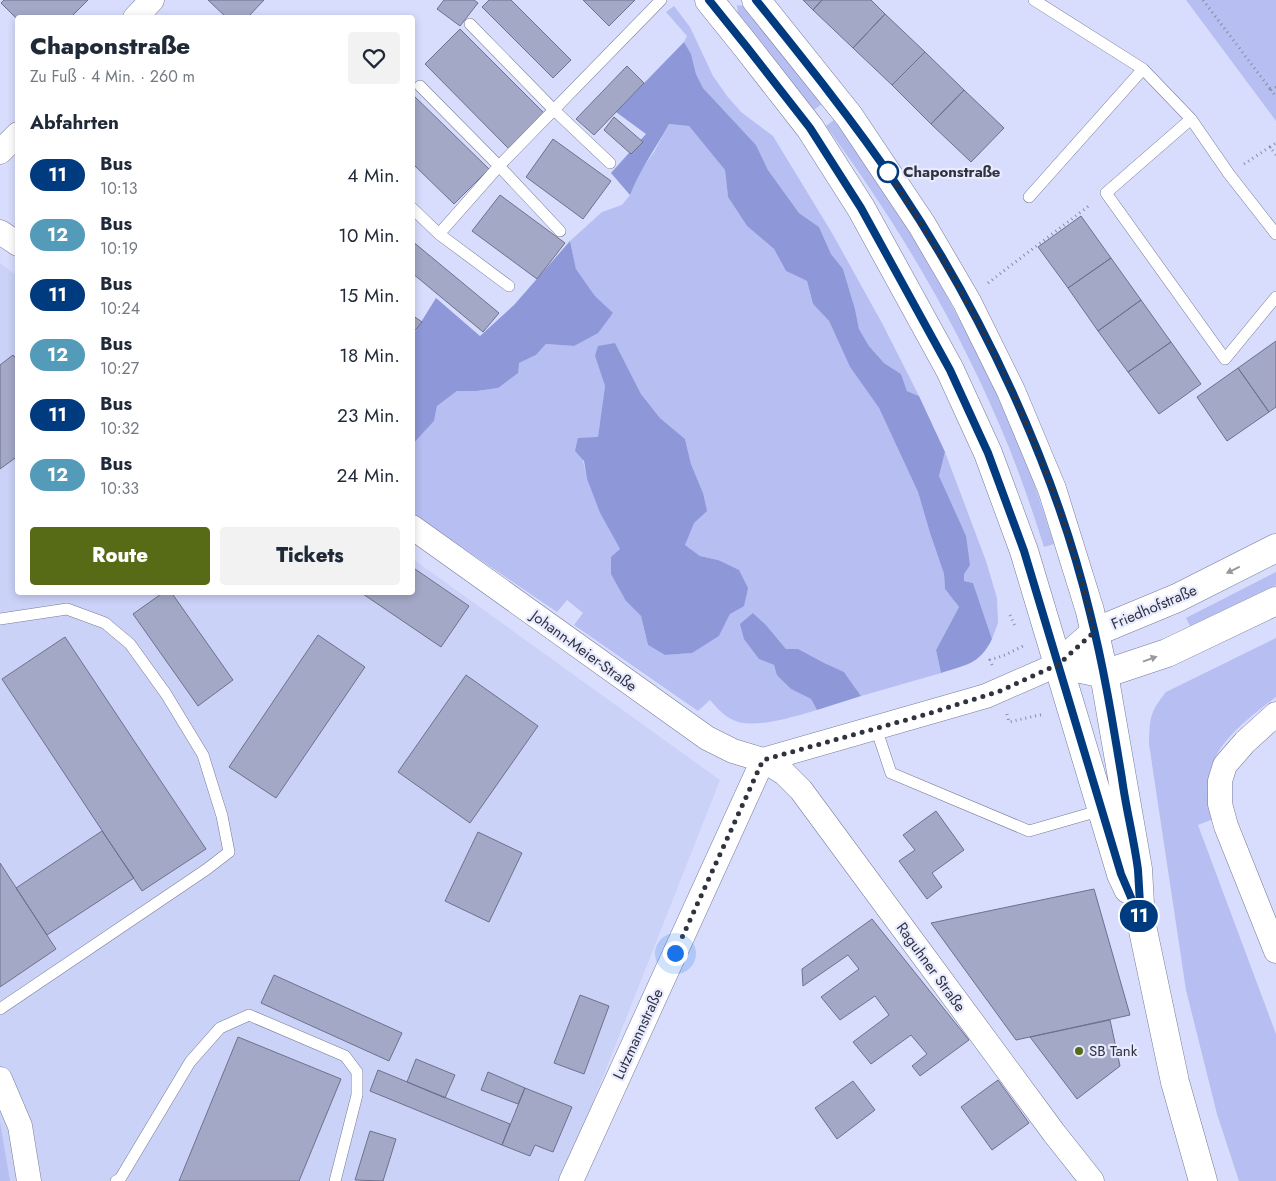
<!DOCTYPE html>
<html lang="de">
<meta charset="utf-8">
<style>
:root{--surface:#fff;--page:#f2f2f3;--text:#1f2937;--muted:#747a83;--accent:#576a15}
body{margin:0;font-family:Jost,sans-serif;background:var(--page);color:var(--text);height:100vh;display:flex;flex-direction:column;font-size:19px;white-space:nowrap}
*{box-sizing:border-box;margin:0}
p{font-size:16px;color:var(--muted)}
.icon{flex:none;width:28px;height:28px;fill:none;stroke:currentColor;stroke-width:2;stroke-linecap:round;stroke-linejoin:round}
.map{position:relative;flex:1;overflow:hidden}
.drawer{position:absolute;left:15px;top:15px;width:400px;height:580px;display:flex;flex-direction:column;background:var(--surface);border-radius:5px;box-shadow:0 2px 8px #0003}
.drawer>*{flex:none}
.badge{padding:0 10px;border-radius:16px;font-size:18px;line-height:32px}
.you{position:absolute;width:25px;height:25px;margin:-12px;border:4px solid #fff;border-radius:50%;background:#1a73e8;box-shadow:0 0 0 8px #1a73e833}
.map>.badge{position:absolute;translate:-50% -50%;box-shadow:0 0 0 2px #fff}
h2{padding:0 15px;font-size:19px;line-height:45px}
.round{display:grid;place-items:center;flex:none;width:52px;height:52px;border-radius:5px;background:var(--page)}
.headline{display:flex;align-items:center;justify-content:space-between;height:85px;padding:0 15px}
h1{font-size:24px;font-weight:800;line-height:38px}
.button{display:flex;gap:10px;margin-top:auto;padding:10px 15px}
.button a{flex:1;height:58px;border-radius:5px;background:var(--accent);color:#fff;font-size:20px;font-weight:800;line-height:58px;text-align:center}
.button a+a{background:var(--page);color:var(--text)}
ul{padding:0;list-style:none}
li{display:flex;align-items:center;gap:15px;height:60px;padding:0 15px}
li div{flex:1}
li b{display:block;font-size:19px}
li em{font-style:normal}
li .badge{min-width:55px;font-weight:700;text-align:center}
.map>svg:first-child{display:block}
.built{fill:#cbd2f8}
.green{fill:#b6bef2;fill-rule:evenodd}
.forest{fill:#8e97d7}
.building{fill:#a3a8c6;stroke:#6d718d}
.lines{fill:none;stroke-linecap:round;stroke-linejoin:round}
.service-casing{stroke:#777b98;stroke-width:12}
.minor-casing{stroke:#777b98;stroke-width:25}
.secondary-casing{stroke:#777b98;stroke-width:29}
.path{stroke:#878ba1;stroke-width:3;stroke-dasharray:1 4;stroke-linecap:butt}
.service{stroke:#fff;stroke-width:11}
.minor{stroke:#fff;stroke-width:24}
.secondary{stroke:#fff;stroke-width:28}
.oneway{fill:#98989e}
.line-casing{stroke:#fff;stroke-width:11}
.line{stroke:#003b80;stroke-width:8}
.walk{stroke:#30323e;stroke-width:5;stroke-dasharray:0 9}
.stop-dot{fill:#fff;stroke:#003b80;stroke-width:2.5}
.poi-dot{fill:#576a15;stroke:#e8ebff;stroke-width:2}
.labels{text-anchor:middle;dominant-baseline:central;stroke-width:4.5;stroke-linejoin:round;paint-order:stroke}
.stop-label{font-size:15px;font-weight:bold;fill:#30323e;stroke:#e8ebff;text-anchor:start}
.street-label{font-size:15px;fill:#30323e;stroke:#e8ebff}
.poi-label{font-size:15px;fill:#30323e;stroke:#e8ebff;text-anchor:start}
</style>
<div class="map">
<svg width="1276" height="1181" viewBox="0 0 1276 1181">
<rect width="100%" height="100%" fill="#d8ddfd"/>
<path class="built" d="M0 263 17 276 18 592H412L413 559 720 780 562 1181H0Z"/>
<path class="green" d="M1186 0H1276V121Z
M737 5 743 6 822 104 814 110 738 13Z
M674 6 690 27 713 76 727 96 741 112 773 136 832 233 882 323 919 396 907 391 901 374 884 363 869 346 859 329 855 309 843 269 831 254 819 227 799 213 768 170 756 145 703 88 696 74 691 54 684 42 687 36 666 12Z
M834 120C862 159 890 198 914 239 960 317 1003 399 1034 483 1041 504 1047 524 1054 544L1044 547C1031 506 1017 465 1000 426 954 318 895 220 826 126Z
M669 124 689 126 725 170 728 197 747 226 774 249 786 271 807 281 813 304 829 321 850 367 879 408 918 492 930 533 944 574 945 589 959 607 936 650 941 673 861 696 844 672 786 649 766 625 753 613 759 659 774 665 778 675 791 689 811 699 817 710C797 716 752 730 733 720 724 716 717 708 710 700L698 711 574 625 583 613 567 600 557 612 413 514V444L434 421 437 406 457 391H477L498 388 519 363 536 355 546 344 574 346 613 314 595 296 576 269 570 241 602 212 622 205 630 195 637 176 654 152ZM615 343 641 394 660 418 685 439 691 464 703 493 685 545 700 556 718 560 730 614 719 636 691 653 665 655 648 645 641 616 626 601 620 549 600 513 587 479 578 438H598L605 386 595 356Z
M945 452 986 561 997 598 998 623 992 639 973 583 964 581V574L949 502 939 476Z
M1276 572V585L1190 626 1186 618Z
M1276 638V697C1248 719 1210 745 1208 784 1207 795 1211 808 1213 819L1198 825 1276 1034V1181H1239L1217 1114 1186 990 1149 744C1150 719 1149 713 1166 692Z
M0 1122 10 1181H0Z"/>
<path class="forest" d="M684 42 691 54 696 74 703 88 756 145 768 170 799 213 819 227 831 254 843 269 855 309 859 329 869 346 884 363 901 374 907 391 919 396 945 452 939 476 966 536 970 565 964 574V581L973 583 992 639C980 664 966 665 941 673L936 650 959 607 945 589 944 574 930 533 918 492 879 408 850 367 829 321 813 304 807 281 786 271 774 249 747 226 728 197 725 170 689 126 669 124C656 148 640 169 630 195L611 173 646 134 616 112Z
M570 241 576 269 595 296 613 313 598 333 574 346 546 344 536 355 519 363 518 373 498 388 477 391H457L437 406 434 421 413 444V335L436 298 480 336 514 305Z
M615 343 641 394 660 418 685 439 691 464 703 493 707 511 694 523 685 545 700 556 718 560 739 570 748 588 744 606 730 614 719 636 692 653 665 655 648 645 641 616 626 601 611 574V557L620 549 600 513 587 479 584 461 575 451 578 438 598 437 605 386 595 356 598 346Z
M753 613 766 625 786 649H798L824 663 844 672 861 696 817 710 811 699 791 689 777 675 774 665 759 659 744 639 740 624Z"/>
<path class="building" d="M4 0H88L70 18H18V20L1 3Z
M208 0H264L247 18H227Z
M444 0H474L478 3 460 26 437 9Z
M489 0H511L571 60 553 78 482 7Z
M583 0H635L609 26Z
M803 0H822L813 10Z
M822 0H871L885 14 853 48 813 10Z
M885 14 925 52 892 85 853 48Z
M460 29 545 114 509 149 425 64Z
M925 52 964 90 931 124 892 85Z
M627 66 644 83 594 135 576 119Z
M964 90 1004 128 971 162 931 124Z
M412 94 489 169 454 204 412 163Z
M614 117 643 142 631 154 604 130Z
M553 139 611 181 583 219 526 177Z
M500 195 565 243 537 279 472 231Z
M1081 216 1111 258 1068 288 1038 247Z
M412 241 499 313 483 332 412 273Z
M1111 258 1141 300 1098 331 1068 288Z
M1141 300 1171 342 1128 372 1098 331Z
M412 315 422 322 412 334Z
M1276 341V407L1269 412 1238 368Z
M1171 342 1201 384 1159 414 1128 372Z
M13 355 18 361V456L0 469V365Z
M1238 368 1269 412 1227 441 1197 397Z
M412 567 469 606 441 647 360 592H412Z
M164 592H171L233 680 198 706 133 614Z
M318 635 365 667 276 798 229 767Z
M65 637 206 849 142 891 2 679Z
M466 675 538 726 470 823 398 772Z
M936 811 964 850 932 873 942 887 927 899 899 861 915 850 903 835Z
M102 831 134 878 47 935 16 888Z
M478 832 522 853 489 922 445 901Z
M0 863 56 949 0 987Z
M1094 889 1130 1015 1016 1040 931 923Z
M872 919 969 1040 920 1076 912 1066 927 1054 911 1035 871 1064 853 1042 889 1015 875 996 840 1020 821 997 859 969 848 955 803 986 802 969Z
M274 975 402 1033 389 1061 261 1003Z
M580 995 609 1006 584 1074 554 1063Z
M1110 1020 1120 1066 1077 1099 1030 1037Z
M238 1037 341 1079 299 1181H179Z
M416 1059 455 1075 445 1098 407 1082Z
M378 1070 510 1124 502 1145 370 1091Z
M488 1072 525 1088 518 1104 481 1090Z
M998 1080 1029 1123 992 1150 961 1107Z
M853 1081 875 1110 837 1139 815 1108Z
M525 1088 572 1107 553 1152 535 1145 530 1156 502 1145Z
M370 1131 396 1139 383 1181 355 1180Z"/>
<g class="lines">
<defs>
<path id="service" d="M1034 0 1143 69 1191 119 1229 174 1276 234
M470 24 553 109 610 163
M420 86 499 166 560 231
M1191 119 1106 193 1225 359 1276 297
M1029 197 1143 69
M412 208 439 234 499 166 661 0
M439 234 509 286
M0 619 67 609 105 623 130 644 166 694 203 755 222 816 229 852 207 869 0 1009
M876 728 891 773 1029 831 1102 810
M116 1181 120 1179 190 1062 220 1028 249 1015 345 1056 357 1072V1095L335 1181"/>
<path id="minor" d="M135 18 152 0
M0 152 18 134
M0 232 18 244
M412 527 707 738 733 751 763 760 784 773 801 790 1054 1133 1092 1181
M1276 714 1245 742 1225 765 1220 781V804L1226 826 1276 951
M0 1079 20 1126 29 1181
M571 1181 763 760 986 696 1059 664"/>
<path id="secondary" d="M709 0 746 46 810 128 861 208 950 370 988 453 1024 551 1121 874 1128 889
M756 0 849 116 922 225 967 302 1011 391 1052 489 1090 611 1104 674 1138 869 1141 921 1175 1082 1203 1181
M1059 664 1095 632 1177 598 1276 548
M1059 664 1104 674 1167 653 1276 601"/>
</defs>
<use href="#service" class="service-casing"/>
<use href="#minor" class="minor-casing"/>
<use href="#secondary" class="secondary-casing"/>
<path class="path" d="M1203 0 1271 90
M1276 87 1271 90 1276 97
M1270 147 1276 143
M1244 164 1270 147 1276 155
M988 283 1090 205
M1010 615 1016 628
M992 665 990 660 1005 655 1025 645
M1007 714 1009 722 1044 714"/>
<use href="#service" class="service"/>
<use href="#minor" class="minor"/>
<use href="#secondary" class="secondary"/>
</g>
<defs><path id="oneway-solid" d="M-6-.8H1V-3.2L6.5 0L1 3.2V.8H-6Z" transform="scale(1.25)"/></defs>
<g class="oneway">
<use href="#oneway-solid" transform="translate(1233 570) rotate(154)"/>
<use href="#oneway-solid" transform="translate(1150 659) rotate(-20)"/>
</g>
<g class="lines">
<defs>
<path id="line" d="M709 0 746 46 810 128 861 208 950 370 988 453 1024 551 1121 874 1141 921C1140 904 1139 886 1138 870 1134 839 1126 809 1122 779 1113 724 1104 668 1090 613 1055 467 982 312 898 187 854 122 805 61 756 0"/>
</defs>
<use href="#line" class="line-casing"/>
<use href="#line" class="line"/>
<path class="walk" d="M675 953 763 760 924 715 1000 691 1059 664 1094 632C1069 518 1023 403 966 301 942 257 915 215 888 172"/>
</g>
<circle class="stop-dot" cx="888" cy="172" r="10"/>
<circle class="poi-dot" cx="1079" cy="1051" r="5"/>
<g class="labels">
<g class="stop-label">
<text x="903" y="172">Chaponstraße</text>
</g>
<g class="street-label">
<text transform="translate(1154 607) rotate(-23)">Friedhofstraße</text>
<text transform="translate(584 651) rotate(36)">Johann-Meier-Straße</text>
<text transform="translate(931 967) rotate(54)">Raguhner Straße</text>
<text transform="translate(638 1034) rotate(-65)">Lutzmannstraße</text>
</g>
<g class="poi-label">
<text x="1089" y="1051">SB Tank</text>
</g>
</g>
</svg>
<div class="you" style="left:675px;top:953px"></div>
<b class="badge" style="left:1139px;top:916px;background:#003b80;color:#fff">11</b>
<section class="drawer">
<div class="headline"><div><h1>Chaponstraße</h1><p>Zu Fuß · 4 Min. · 260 m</p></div><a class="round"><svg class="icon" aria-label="heart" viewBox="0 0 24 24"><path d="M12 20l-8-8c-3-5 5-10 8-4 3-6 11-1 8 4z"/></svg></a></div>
<h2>Abfahrten</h2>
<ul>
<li><span class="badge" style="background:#003b80;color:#fff">11</span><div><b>Bus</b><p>10:13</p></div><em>4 Min.</em></li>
<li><span class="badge" style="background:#549bb9;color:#fff">12</span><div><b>Bus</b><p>10:19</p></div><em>10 Min.</em></li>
<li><span class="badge" style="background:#003b80;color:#fff">11</span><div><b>Bus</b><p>10:24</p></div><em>15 Min.</em></li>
<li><span class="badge" style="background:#549bb9;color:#fff">12</span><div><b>Bus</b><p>10:27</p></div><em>18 Min.</em></li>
<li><span class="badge" style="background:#003b80;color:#fff">11</span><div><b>Bus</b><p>10:32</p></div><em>23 Min.</em></li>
<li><span class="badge" style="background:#549bb9;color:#fff">12</span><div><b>Bus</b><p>10:33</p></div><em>24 Min.</em></li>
</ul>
<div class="button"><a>Route</a><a>Tickets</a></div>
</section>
</div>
